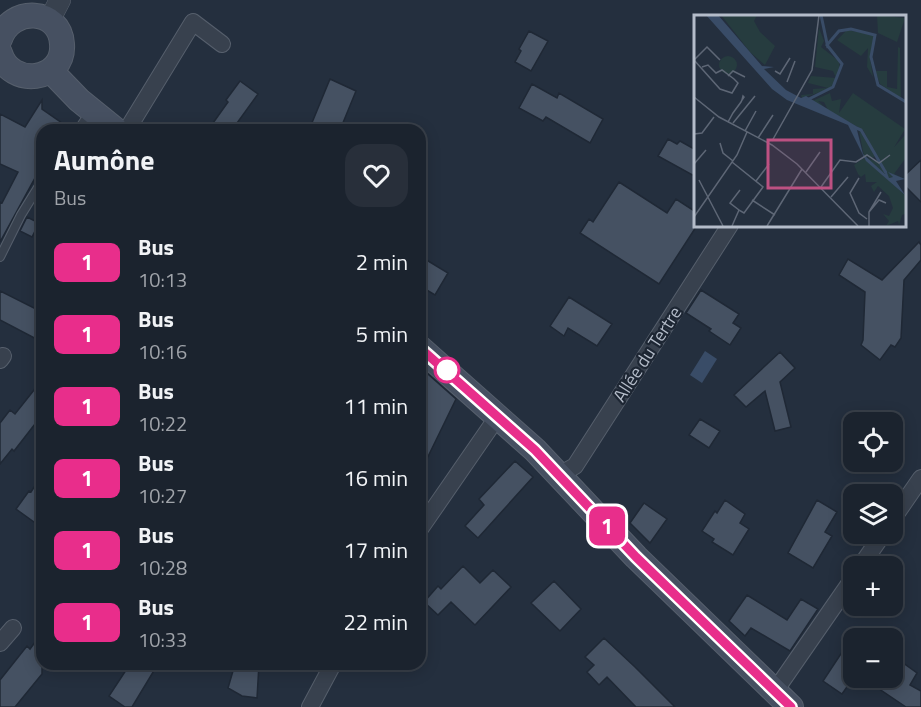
<!DOCTYPE html>
<html lang="fr">
<meta charset="utf-8">
<style>
:root{--surface:#1b232e;--page:#282f3a;--text:#f1f3f6;--muted:#a0a4aa;--line:#39404a}
body{margin:0;font-family:"Titillium Web",sans-serif;background:var(--page);color:var(--text);height:100vh;display:flex;flex-direction:column;font-size:22px;white-space:nowrap}
*{box-sizing:border-box;margin:0}
p{font-size:20px;color:var(--muted)}
.icon{flex:none;width:33px;height:33px;fill:none;stroke:currentColor;stroke-width:2;stroke-linecap:round;stroke-linejoin:round}
.map{position:relative;flex:1;overflow:hidden}
.side{position:absolute;left:36px;top:124px;width:390px;height:546px;display:flex;flex-direction:column;background:var(--surface);border-radius:18px;box-shadow:0 3px 15px #0003,0 0 0 2px var(--line)}
.side>*{flex:none}
.badge{padding:0 12px;border-radius:9px;font-size:21px;line-height:39px}
.buttons{position:absolute;left:843px;top:412px;display:grid;gap:12px}
.buttons a{display:grid;place-items:center;width:60px;height:60px;border-radius:12px;background:var(--surface);box-shadow:0 3px 15px #0003,0 0 0 2px var(--line);font-size:30px}
.map>.badge{position:absolute;translate:-50% -50%;box-shadow:0 0 0 3px #fff}
.round{display:grid;place-items:center;flex:none;width:63px;height:63px;border-radius:18px;background:var(--page)}
.summary{display:flex;align-items:center;justify-content:space-between;height:102px;padding:0 18px}
h1{font-size:28px;font-weight:700;line-height:45px}
ul{padding:0;list-style:none}
li{display:flex;align-items:center;gap:18px;height:72px;padding:0 18px}
li div{flex:1}
li b{display:block;font-size:22px}
li em{font-style:normal}
li .badge{min-width:66px;font-weight:700;text-align:center}
.map>svg:first-child{display:block}
.water{fill:#394c67}
.building{fill:#455162;stroke:#1f2835;stroke-width:1.5}
.lines{fill:none;stroke-linecap:round;stroke-linejoin:round}
.service-casing{stroke:#565f6c;stroke-width:10}
.minor-casing{stroke:#565f6c;stroke-width:18}
.tertiary-casing{stroke:#565f6c;stroke-width:22}
.secondary-casing{stroke:#565f6c;stroke-width:26}
.service{stroke:#38414e;stroke-width:8}
.minor{stroke:#38414e;stroke-width:16}
.tertiary{stroke:#38414e;stroke-width:21}
.secondary{stroke:#465061;stroke-width:24}
.line-casing{stroke:#fff;stroke-width:14}
.line{stroke:#e82e8b;stroke-width:9}
.stop-dot{fill:#fff;stroke:#e82e8b;stroke-width:3}
.labels{text-anchor:middle;dominant-baseline:central;stroke-width:4.5;stroke-linejoin:round;paint-order:stroke}
.street-label{font-size:18px;fill:#b4bcc9;stroke:#1d2633}
.inset-river{fill:none;stroke:#394c67;stroke-width:3}
.inset-road{fill:none;stroke:#5e6776;stroke-width:1.5}
.view{fill:#bd5182;fill-opacity:0.15;stroke:#bd5182;stroke-width:3}
.inset-edge{fill:none;stroke:#b4bcc9;stroke-width:3}
</style>
<div class="map">
<svg width="921" height="707" viewBox="0 0 921 707">
<rect width="100%" height="100%" fill="#242f3e"/>
<path class="water" d="M705 351 717 359 702 383 690 375Z"/>
<path class="building" d="M529 31 548 41 531 71 515 62 521 51 519 49Z
M330 79 356 91 340 130H309Z
M240 81 258 94 232 130H208L228 102 226 100Z
M532 84 557 98 559 93 603 119 590 143 546 117 543 121 519 108Z
M42 100V109L72 130H42V165L0 242V202L2 203 18 172 0 164V114L25 127Z
M668 139 677 144 680 141 696 150V177L658 156Z
M921 160V202L904 185V176Z
M619 182 667 213 676 199 696 212V227L659 284 580 233 589 219 593 222Z
M27 217 39 223 32 237 20 231Z
M919 242 921 245V260L904 280 901 338 895 347 891 345 880 360 861 345 863 340 865 292 839 275 848 259 882 280Z
M420 256 448 273 435 295 420 286Z
M701 290 739 314 733 323 741 328 730 345 709 331 711 329 686 313Z
M0 291 42 312V342L0 320Z
M569 297 612 324 597 346 568 328 564 336 550 326Z
M780 352 795 368 780 382 791 427 775 431 765 391 746 407 734 395Z
M420 367 456 399 420 473Z
M42 380V415L14 451 12 449 0 464V423L10 410 15 414Z
M700 419 720 431 709 448 689 435Z
M515 461 533 477 478 538 465 526 484 505 479 499Z
M42 475V511L34 522 16 509 29 491 31 492Z
M725 500 745 514 740 523 749 529 733 555 712 542 714 539 702 531 715 511 717 513Z
M817 500 837 512 825 532 832 536 813 568 788 553Z
M644 503 667 519 650 543 630 523Z
M463 566 480 583 493 570 511 587 475 625 451 602 438 615 424 602 438 586 441 589Z
M554 581 581 609 560 631 531 603Z
M747 595 787 620 801 599 818 609 790 651 751 628 745 636 729 621Z
M42 633V674L15 707H0V680L27 646 30 649Z
M854 634V677L842 694 823 681Z
M604 638 635 667 675 707H636L607 677 599 685 587 672 594 665 585 657Z
M892 655 917 673 910 685 921 691V707H906L863 678H892Z
M130 664H158L132 707H125L109 696Z
M235 664H259L257 698 242 696 228 688Z"/>
<g class="lines">
<defs>
<path id="service" d="M78 130 91 111
M0 257 21 215 42 181"/>
<path id="minor" d="M127 130 193 22 222 44
M0 360 3 356
M559 475 575 466 730 225
M892 520 921 478
M420 529 498 416
M860 567 883 534
M0 643 13 628
M775 691 854 577
M310 707 333 664"/>
<path id="tertiary" d="M49 21 60 0"/>
<path id="secondary" d="M0 39C11 6 60 8 62 44 65 82 10 88 0 53
M51 71 79 100 116 130
M420 348 535 450 636 557 791 707"/>
</defs>
<use href="#service" class="service-casing"/>
<use href="#minor" class="minor-casing"/>
<use href="#tertiary" class="tertiary-casing"/>
<use href="#secondary" class="secondary-casing"/>
<use href="#service" class="service"/>
<use href="#minor" class="minor"/>
<use href="#tertiary" class="tertiary"/>
<use href="#secondary" class="secondary"/>
</g>
<g class="lines">
<defs>
<path id="line" d="M420 348 535 450 636 557 791 707"/>
</defs>
<use href="#line" class="line-casing"/>
<use href="#line" class="line"/>
</g>
<circle class="stop-dot" cx="447" cy="370" r="12"/>
<g class="labels">
<g class="street-label">
<text transform="translate(647 354) rotate(-57)">Allée du Tertre</text>
</g>
</g>
<g transform="translate(694 15)">
<rect width="212" height="212" fill="#242f3e"/>
<path d="M27 0H63L60 6 66 17 81 31 71 50 56 37ZM183 0 211 3 203 27 184 18ZM125 13 130 26 127 32 145 46 146 58 136 74 108 83 107 80 119 79V74L134 73 114 68 117 61 142 63 139 56 121 52ZM153 15 180 20 176 43 179 62 173 52 174 33 167 41 143 25ZM204 32 206 33 207 83 186 69 181 56H193V72L203 74ZM25 50a9 9 0 1 1 18 0a9 9 0 1 1-18 0ZM136 78 138 86 147 84 145 98 159 78 211 114 196 139 187 146 183 140 178 143 170 141 165 116 175 126 169 115 134 95 130 87 124 86 132 94 116 87ZM211 120V144L200 159 211 164 195 158 199 162 195 163 171 142 186 148ZM170 143 211 180V199L208 200 205 210 204 206 192 211 195 206 189 199 195 201 199 193 195 181 184 171 180 177 177 171 183 167H172L171 159 167 162 164 159 160 150Z" fill="#263c3f"/>
<path d="M12 0H24L68 51 80 52 70 54 92 75 107 83 112 81 162 111 169 139 191 159 192 155 195 163 199 162 194 157 211 164 202 166 211 180 172 146 154 110 93 85 78 74Z" fill="#394c67"/>
<path class="inset-river" d="M127 0 134 33M113 85 139 72 148 49 133 30 145 16 157 14 181 20 177 42 184 70 212 87M160 112 167 115 192 158"/>
<path class="inset-road" d="M0 45 26 74 38 78 44 68 40 64 28 55 22 58 14 50 8 52M0 45 13 32 26 45M81 56 86 59 96 43M34 61 39 56 51 62M93 67 101 46M0 82 25 102 78 130 103 149 164 211M34 107 39 98 47 87 48 85 50 82 49 81 48 85M39 108 61 81M51 116 62 96M0 119 8 118 20 102M64 123 79 100M78 126 118 55 125 0M26 128 29 138 39 146M38 147 69 172 50 198 45 195 38 211M0 149 12 135M112 157 126 137M165 163 156 178 165 198 173 204M5 165 29 211M62 166 75 149M127 172 146 145 162 147 173 140 185 148 196 140M137 182 154 162M58 185 81 200M45 195 36 188 46 175M175 197 187 177M0 202 43 140 53 117M73 211 108 154M175 211V197L185 185 192 188"/>
<path class="view" d="M74 125H137V173H74Z"/>
<rect width="212" height="212" class="inset-edge"/>
</g>
</svg>
<div class="buttons">
<a><svg class="icon" aria-label="locate" viewBox="0 0 24 24"><circle cx="12" cy="12" r="6"/><path d="M12 2v4M12 18v4M2 12h4M18 12h4"/></svg></a>
<a><svg class="icon" aria-label="layers" viewBox="0 0 24 24"><path d="M12 4l9 5-9 5-9-5zM3 14l9 5 9-5"/></svg></a>
<a>+</a>
<a>−</a>
</div>
<b class="badge" style="left:607px;top:526px;background:#e82e8b;color:#fff">1</b>
<section class="side">
<div class="summary"><div><h1>Aumône</h1><p>Bus</p></div><a class="round"><svg class="icon" aria-label="heart" viewBox="0 0 24 24"><path d="M12 20l-8-8c-3-5 5-10 8-4 3-6 11-1 8 4z"/></svg></a></div>
<ul>
<li><span class="badge" style="background:#e82e8b;color:#fff">1</span><div><b>Bus</b><p>10:13</p></div><em>2 min</em></li>
<li><span class="badge" style="background:#e92d8b;color:#fff">1</span><div><b>Bus</b><p>10:16</p></div><em>5 min</em></li>
<li><span class="badge" style="background:#e82e8b;color:#fff">1</span><div><b>Bus</b><p>10:22</p></div><em>11 min</em></li>
<li><span class="badge" style="background:#e92d8b;color:#fff">1</span><div><b>Bus</b><p>10:27</p></div><em>16 min</em></li>
<li><span class="badge" style="background:#e82e8b;color:#fff">1</span><div><b>Bus</b><p>10:28</p></div><em>17 min</em></li>
<li><span class="badge" style="background:#e92d8b;color:#fff">1</span><div><b>Bus</b><p>10:33</p></div><em>22 min</em></li>
</ul>
</section>
</div>
